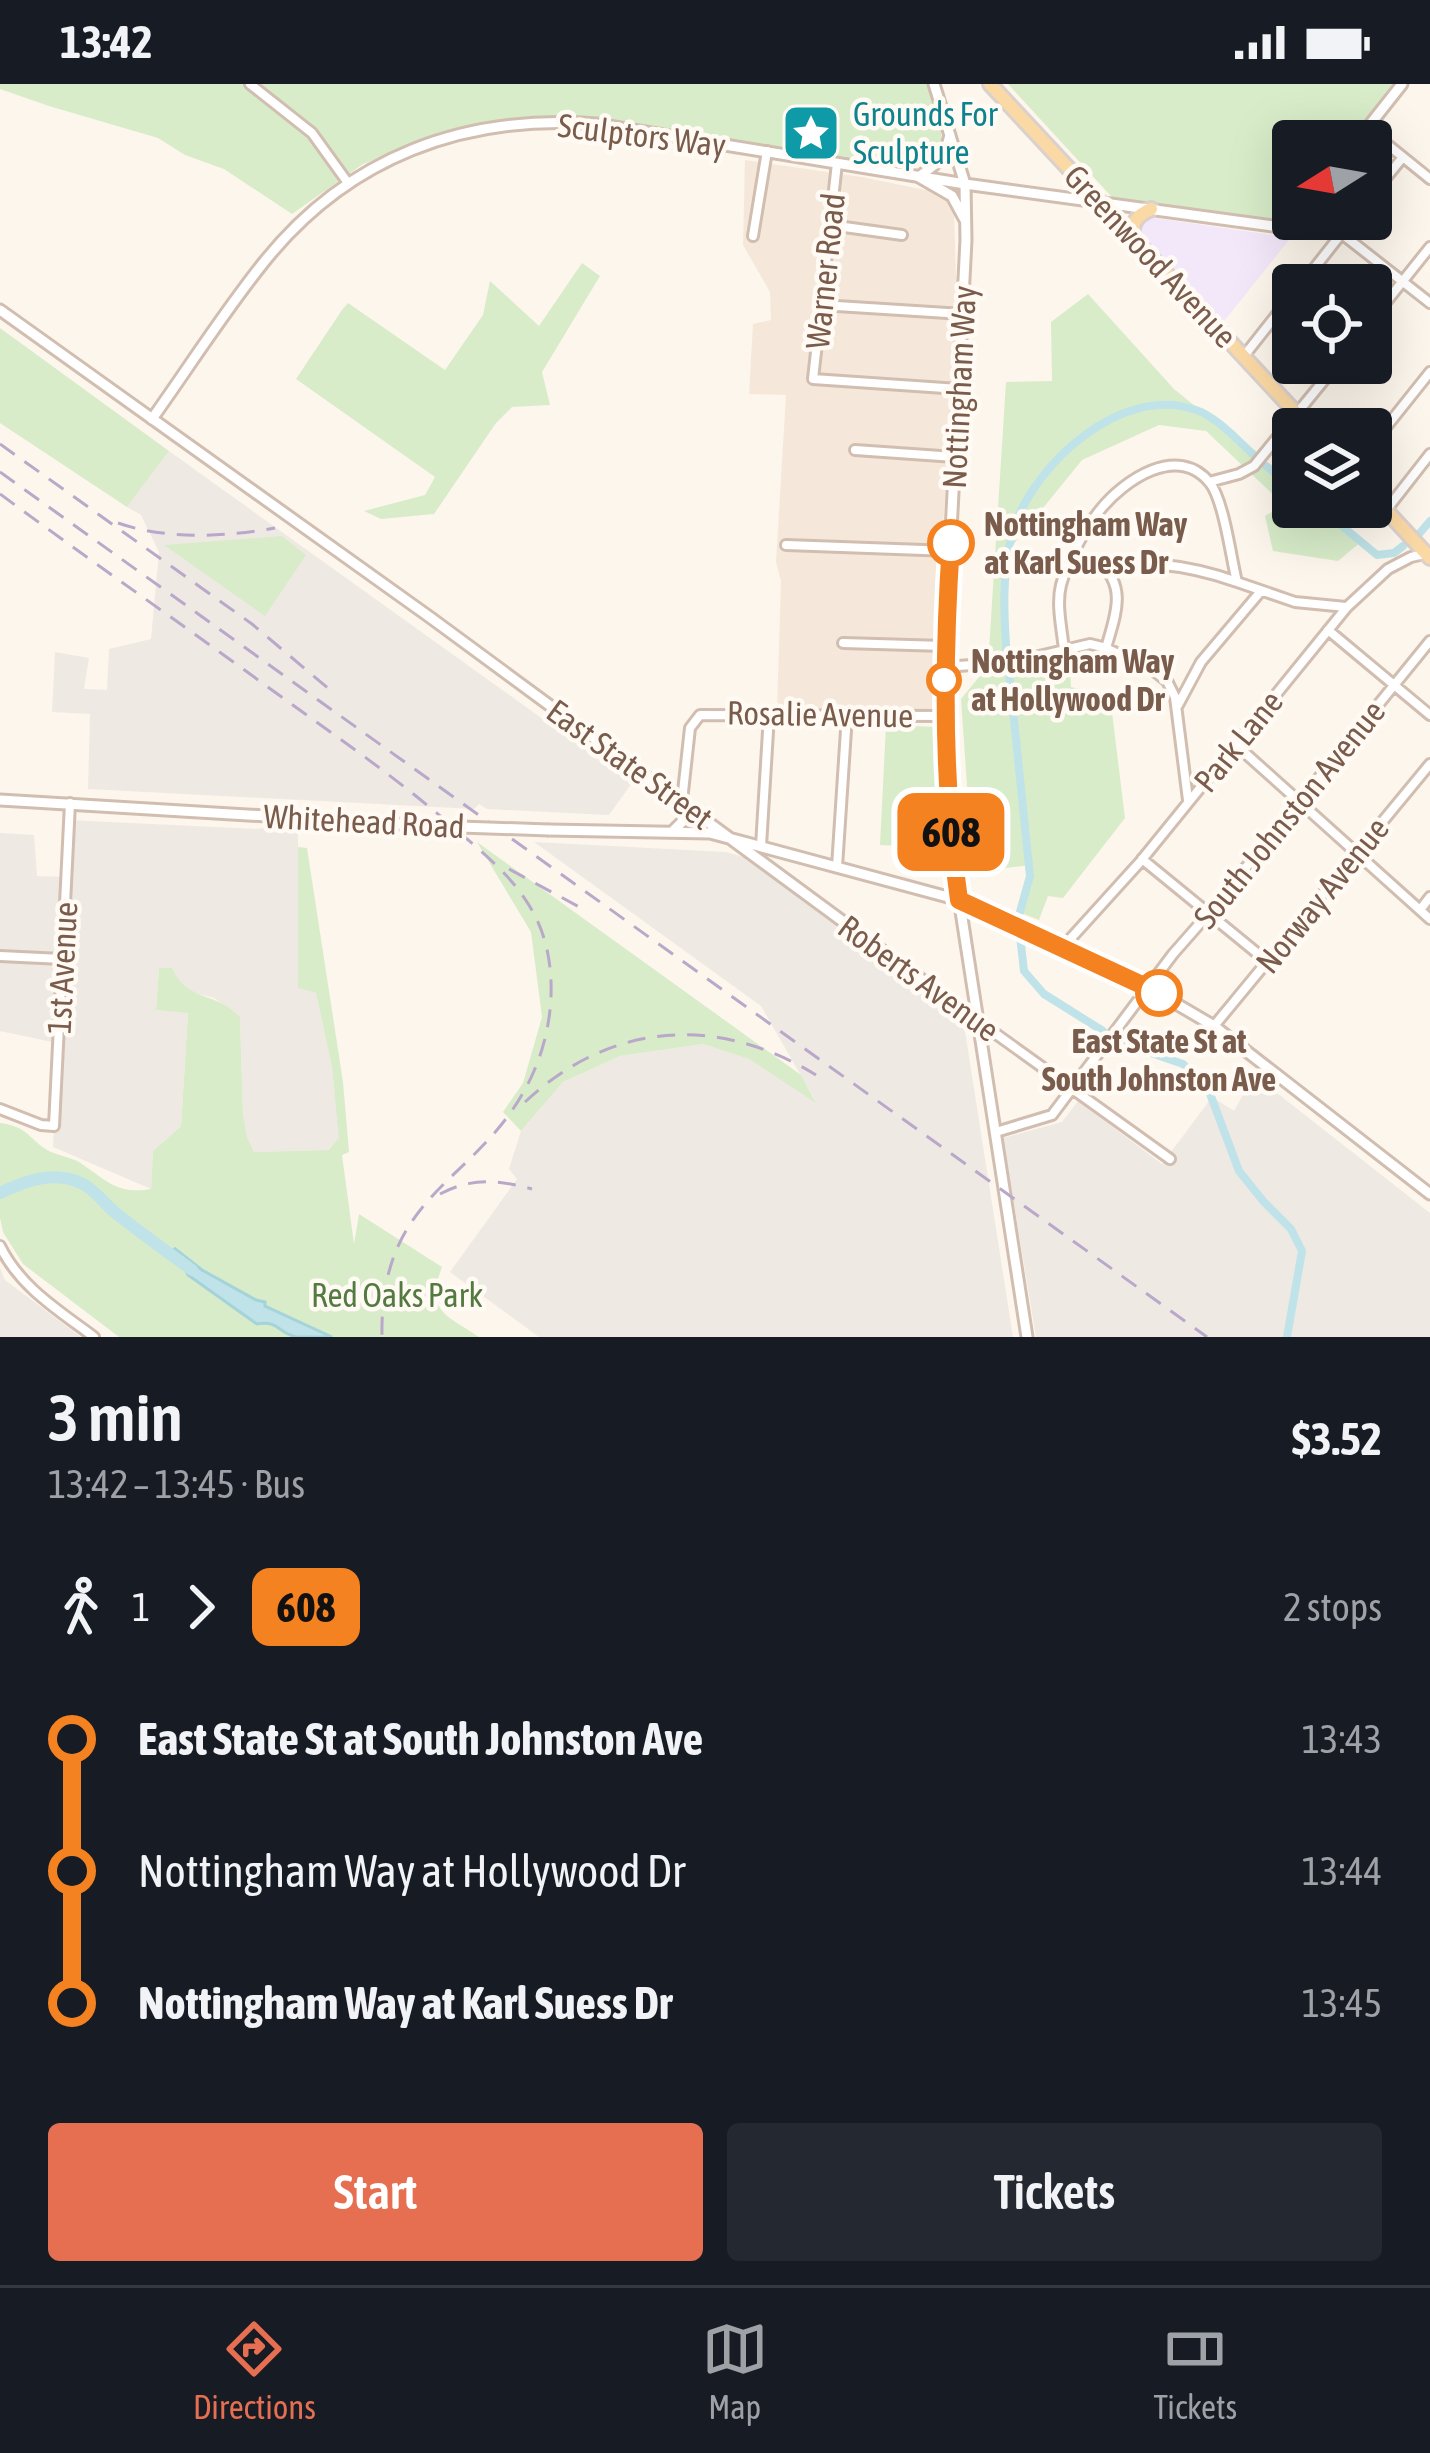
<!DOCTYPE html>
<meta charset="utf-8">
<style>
:root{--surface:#171b24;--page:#242831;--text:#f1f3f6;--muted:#9ea1a6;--line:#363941;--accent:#e76f51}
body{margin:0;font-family:"Asap Condensed",sans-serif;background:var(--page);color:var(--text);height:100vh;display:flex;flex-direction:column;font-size:45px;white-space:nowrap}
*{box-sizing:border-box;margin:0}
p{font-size:39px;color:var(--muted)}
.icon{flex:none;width:66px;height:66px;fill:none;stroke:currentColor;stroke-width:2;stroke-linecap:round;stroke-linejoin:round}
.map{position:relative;height:1253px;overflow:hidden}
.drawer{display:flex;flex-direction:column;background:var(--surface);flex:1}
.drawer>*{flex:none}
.badge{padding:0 24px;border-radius:18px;font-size:42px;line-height:78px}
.needle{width:78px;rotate:259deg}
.controls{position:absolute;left:1272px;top:36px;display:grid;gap:24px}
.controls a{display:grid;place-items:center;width:120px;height:120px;border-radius:12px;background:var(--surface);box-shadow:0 12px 48px #0002;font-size:60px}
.map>.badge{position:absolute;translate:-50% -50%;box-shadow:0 0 0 6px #fff}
.legs{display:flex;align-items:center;gap:18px;height:132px;padding:0 48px;font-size:39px}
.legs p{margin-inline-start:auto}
.headline{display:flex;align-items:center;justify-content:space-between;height:204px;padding:0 48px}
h1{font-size:66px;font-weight:600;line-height:90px}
.button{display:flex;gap:24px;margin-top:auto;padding:24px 48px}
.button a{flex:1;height:138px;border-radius:12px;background:var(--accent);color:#fff;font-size:48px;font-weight:600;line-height:138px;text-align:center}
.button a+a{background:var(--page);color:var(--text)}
ul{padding:0 48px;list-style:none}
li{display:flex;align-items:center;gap:42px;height:132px;font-size:45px}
li i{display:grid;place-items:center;width:18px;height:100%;margin:0 15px;background:currentColor}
li i::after{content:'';width:30px;height:30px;margin:-15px;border:9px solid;border-radius:50%;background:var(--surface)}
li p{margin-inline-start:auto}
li:first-child i{background:linear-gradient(#0000 50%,currentColor 0)}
li:last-child i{background:linear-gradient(currentColor 50%,#0000 0)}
.status{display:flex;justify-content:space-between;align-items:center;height:84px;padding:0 60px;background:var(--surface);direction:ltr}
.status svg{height:33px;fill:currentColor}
.tab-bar{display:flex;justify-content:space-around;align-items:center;height:168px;border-top:3px solid var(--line);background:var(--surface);font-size:33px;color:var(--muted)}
.tab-bar a{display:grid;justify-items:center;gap:6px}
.tab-bar .current{color:var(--accent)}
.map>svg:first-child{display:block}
.residential{fill:#f5e8da}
.industrial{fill:#efe9e4}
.education{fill:#f3e8fa}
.green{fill:#d8ecc9}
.water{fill:#bfe3e8;stroke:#a5d3da;stroke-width:3}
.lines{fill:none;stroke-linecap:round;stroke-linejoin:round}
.canal{stroke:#bfe3e8;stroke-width:8}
.river{stroke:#bfe3e8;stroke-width:12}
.minor-casing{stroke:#d1beb0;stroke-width:14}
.tertiary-casing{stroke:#d1beb0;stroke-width:15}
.primary-casing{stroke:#dad1cd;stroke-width:18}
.minor{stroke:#fff;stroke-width:8}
.tertiary{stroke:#fff;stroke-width:9}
.primary{stroke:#fbd9a5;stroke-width:12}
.rail{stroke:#b9a8c9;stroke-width:3;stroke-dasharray:18 12;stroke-linecap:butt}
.tertiary-bridge-casing{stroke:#d1beb0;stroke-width:15;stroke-linecap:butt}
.tertiary-bridge{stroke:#fff;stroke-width:9}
.line-1-casing{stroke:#fff;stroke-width:27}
.line-1{stroke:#f58220;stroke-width:18}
.stop-1-dot{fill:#fff;stroke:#f58220;stroke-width:6}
.labels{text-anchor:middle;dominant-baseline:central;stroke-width:9;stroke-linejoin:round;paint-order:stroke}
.culture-label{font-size:33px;fill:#0d838f;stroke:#fffaf3;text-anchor:start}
.street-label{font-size:33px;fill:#7a5c4d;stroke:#fffaf3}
.stop-label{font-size:33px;font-weight:bold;fill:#7a5c4d;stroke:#fffaf3;text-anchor:start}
.park-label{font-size:33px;fill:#537a41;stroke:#fffaf3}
</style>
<div class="status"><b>13:42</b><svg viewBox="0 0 49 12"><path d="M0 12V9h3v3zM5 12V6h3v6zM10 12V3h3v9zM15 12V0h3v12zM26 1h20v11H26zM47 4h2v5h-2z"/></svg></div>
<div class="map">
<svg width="1430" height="1253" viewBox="0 0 1430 1253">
<rect width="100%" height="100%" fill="#fdf6ec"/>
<path class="residential" d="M745 76 862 93 935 108 954 121 957 235 943 443 940 627H777L781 497 776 478 786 311 749 310 753 240 771 236 770 208 743 161Z"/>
<path class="industrial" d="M169 367 632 699 609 731 487 725 479 720 474 725 88 705 90 630 52 628 55 568 89 574 84 605 107 606 109 565 151 555 159 468 141 431 127 423Z
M69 736 256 745 298 740V904L316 909 332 984 340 1054 327 1066 254 1068 247 1053 243 1029 240 933 214 914 188 907 159 884 156 926 188 928 181 1042 153 1067 151 1105 53 1063 57 959 0 947V749L34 751 37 792 65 793Z
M534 758 726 768 757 777 962 928 1013 1253H539L450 1188 517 1095 509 1085 521 1047 563 998 620 972 703 960 749 975 815 1016 761 922Z
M1254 991 1430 1129V1253H1036L1003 1054 1062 1038 1078 1017 1162 1080 1212 1013 1234 1027Z
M0 1184 5 1196 81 1253H0Z"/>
<path class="education" d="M1149 133 1272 151 1286 150 1289 156 1221 241 1139 152 1136 139Z"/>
<path class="green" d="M0 0H928C935 26 955 64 927 82L880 80 574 34H518L448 47 363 80 292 130 224 85 185 71 158 54 49 22 0 5Z
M1008 0H1401L1355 57H1293V134L1284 146 1121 123Z
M582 179 600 192 542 288 550 321 512 323 496 339 434 430 381 435 364 427 425 411 435 393 296 295 342 226 348 219 445 286 483 231 490 197 539 242Z
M1088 210 1174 305 1293 401V423H1321L1362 457 1338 477 1273 467 1265 432 1284 421 1206 347 1159 341 1082 376 1013 461 1002 526 1011 580 1069 566 1071 603 1110 612 1125 734 1063 814 1048 812 1039 836 1019 828 1032 781 997 785 972 773 961 615 988 582 1006 298 1052 297 1051 238Z
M0 244 169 367 127 423 0 339Z
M282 452 306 471 265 532 164 461Z
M886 641 938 643 944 764 880 761Z
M477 758 801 991 816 1019 749 975 703 960 620 972 563 998 521 1047 503 1028 523 999 542 933 531 848Z
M298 763 307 764 343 998 349 1068 342 1071 354 1160 359 1130 442 1183C425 1227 445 1230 479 1253H332L278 1230 202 1186 177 1166C187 1179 196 1194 208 1205 222 1220 241 1227 257 1240 274 1237 280 1245 295 1253H119L23 1180 3 1148 0 1134V1039C30 1043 28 1056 51 1068 60 1072 70 1073 79 1078 105 1095 116 1111 151 1105L153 1067 181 1042 188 929 156 926 159 884H172C188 919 214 906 240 933L243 1029 247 1053 254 1068 328 1066 339 1054 332 984 316 909 298 904Z"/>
<path class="water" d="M174 1164 202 1186 256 1216 265 1218V1222L332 1253C321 1253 308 1253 297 1253 278 1250 280 1236 257 1240L188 1191Z"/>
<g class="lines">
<path class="canal" d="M1266 382 1293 403
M1319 423 1377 471 1394 469 1403 462
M1419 450 1430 437
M1007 575C1004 533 1001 488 1013 447 1033 380 1123 299 1196 326 1217 333 1238 357 1254 371
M1009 587 1030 792 1018 835
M1020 852 1024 887 1044 910 1103 947
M1119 958 1183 980 1209 1007 1239 1087 1264 1118 1291 1145 1302 1167 1287 1253"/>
<path class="river" d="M0 1109C25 1097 54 1086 81 1099 95 1105 105 1121 117 1130 141 1149 167 1168 192 1186"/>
<defs>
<path id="minor" d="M250 0 312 49 348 99
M1367 44 1430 95
M837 79 813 295 959 305
M1371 112 1403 73
M1323 135 1430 219
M830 141 902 151
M753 152 767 67
M1301 201 1353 135
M821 221 963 230
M1371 237 1430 163
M1244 272 1293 210
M1371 362 1430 288
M855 366 955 373
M1209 398 1239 390 1254 382 1338 279
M1387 425 1430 370
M786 461 951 467
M1099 478C1128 503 1115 532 1106 564
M1071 480C1128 476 1183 478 1237 498
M1328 546 1430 631
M843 559 944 562
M1064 566C1062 545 1056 521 1061 501 1068 476 1084 446 1100 426 1124 396 1178 359 1210 399 1224 417 1231 474 1237 498L1295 518 1346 523
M944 583 1014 578 1090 560 1106 564 1153 586 1167 597 1175 613 1188 716
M1178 621 1201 578 1261 507
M1235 660 1430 835
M682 717 690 644 700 631 946 632
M761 762 769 631
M1142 775 1268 878
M837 783 847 631
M1420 826 1430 813
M1063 863 1140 778 1347 523 1388 485 1411 473 1424 470
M0 872 62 875
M978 937 1170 1075
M1214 942 1430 680
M0 1025 41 1041 54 1042 70 719
M996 1048 1052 1031 1173 870 1209 829 1430 557
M0 1162C20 1203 58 1226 94 1253"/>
<path id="tertiary" d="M934 0 965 100 966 156 944 583 951 750 958 808 1027 1253
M950 51 944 73 919 93 952 112 965 136
M1357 57 1402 0
M0 226 431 534 978 937
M152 335C189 283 224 228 264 178 348 73 464 30 596 40L965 100 1280 143 1295 135
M0 716 432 742
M549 746 710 749 959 816 1139 898 1214 942 1430 1110
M672 748 682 738 684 729 677 717"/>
<path id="primary" d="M990 0 1311 345
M1132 151C1133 136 1138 131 1151 125
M1371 410 1430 474"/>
</defs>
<use href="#minor" class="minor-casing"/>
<use href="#tertiary" class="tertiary-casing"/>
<use href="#primary" class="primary-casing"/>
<use href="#minor" class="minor"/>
<use href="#tertiary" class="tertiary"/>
<use href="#primary" class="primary"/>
<path class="rail" d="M0 360 252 540 336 611
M0 388 1207 1253
M0 410C83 471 167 530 250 590 319 641 389 687 453 743 483 769 514 793 533 828 559 875 555 939 534 987 485 1100 379 1101 382 1253
M118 439C167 456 225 453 275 444
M509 785 583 825
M525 1018C610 938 717 930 816 991
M440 1110C472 1093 499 1096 532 1105"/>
<defs>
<path id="tertiary-bridge" d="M432 742 549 746"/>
</defs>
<use href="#tertiary-bridge" class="tertiary-bridge-casing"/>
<use href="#tertiary-bridge" class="tertiary-bridge"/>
</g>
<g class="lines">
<defs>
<path id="line-1" d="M951 459C943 578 942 698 959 816L1159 909"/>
</defs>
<use href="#line-1" class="line-1-casing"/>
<use href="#line-1" class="line-1"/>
</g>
<defs>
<symbol id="sight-square" viewBox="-11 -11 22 22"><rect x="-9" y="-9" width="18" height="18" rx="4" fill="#0f9aa8" stroke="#fffaf3"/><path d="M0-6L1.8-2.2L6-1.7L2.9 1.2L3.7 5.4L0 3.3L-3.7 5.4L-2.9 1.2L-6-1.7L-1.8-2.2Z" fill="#fff"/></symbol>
</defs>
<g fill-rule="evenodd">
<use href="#sight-square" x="778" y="16" width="66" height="66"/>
</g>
<g class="stop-1-dot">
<circle cx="951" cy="459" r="21"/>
<circle cx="944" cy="596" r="15"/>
<circle cx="1159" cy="909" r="21"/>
</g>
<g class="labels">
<g class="culture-label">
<text x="853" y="30">Grounds For<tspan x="853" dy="38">Sculpture</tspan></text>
</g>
<g class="street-label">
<text transform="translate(642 51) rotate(7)">Sculptors Way</text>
<text transform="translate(1151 172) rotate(47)">Greenwood Avenue</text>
<text transform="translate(825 187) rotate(-84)">Warner Road</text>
<text transform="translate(959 303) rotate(-87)">Nottingham Way</text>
<text transform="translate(820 630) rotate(1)">Rosalie Avenue</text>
<text transform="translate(1238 657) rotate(-51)">Park Lane</text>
<text transform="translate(630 680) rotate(36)">East State Street</text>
<text transform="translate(1289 730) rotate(-51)">South Johnston Avenue</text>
<text transform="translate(364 737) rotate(3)">Whitehead Road</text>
<text transform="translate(1322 811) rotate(-51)">Norway Avenue</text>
<text transform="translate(62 884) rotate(-87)">1st Avenue</text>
<text transform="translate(919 894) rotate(36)">Roberts Avenue</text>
</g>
<g class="stop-label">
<text x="984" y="440">Nottingham Way<tspan x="984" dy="38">at Karl Suess Dr</tspan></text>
<text x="971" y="577">Nottingham Way<tspan x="971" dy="38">at Hollywood Dr</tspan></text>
<text x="1159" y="957" text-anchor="middle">East State St at<tspan x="1159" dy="38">South Johnston Ave</tspan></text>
</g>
<g class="park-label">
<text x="397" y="1211">Red Oaks Park</text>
</g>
</g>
</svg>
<div class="controls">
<a><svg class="needle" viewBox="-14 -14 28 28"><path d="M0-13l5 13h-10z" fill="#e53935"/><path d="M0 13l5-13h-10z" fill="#9ea1a6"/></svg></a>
<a><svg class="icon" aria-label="locate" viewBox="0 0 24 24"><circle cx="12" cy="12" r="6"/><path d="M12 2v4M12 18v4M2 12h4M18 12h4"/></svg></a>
<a><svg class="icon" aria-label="layers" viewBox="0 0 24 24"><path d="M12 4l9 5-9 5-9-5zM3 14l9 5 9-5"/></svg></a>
</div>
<b class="badge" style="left:951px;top:748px;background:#f58220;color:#111">608</b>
</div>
<section class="drawer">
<div class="headline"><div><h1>3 min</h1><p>13:42 – 13:45 · Bus</p></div><b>$3.52</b></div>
<div class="legs"><svg class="icon" aria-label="walk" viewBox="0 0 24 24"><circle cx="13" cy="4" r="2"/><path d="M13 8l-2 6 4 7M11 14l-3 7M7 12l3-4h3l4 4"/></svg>1<svg class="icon" aria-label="forward" viewBox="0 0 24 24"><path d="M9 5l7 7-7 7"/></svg><b class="badge" style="background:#f58220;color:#111">608</b><p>2 stops</p></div>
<ul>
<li><i style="color:#f58220"></i><b>East State St at South Johnston Ave</b><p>13:43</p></li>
<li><i style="color:#f58220"></i><span>Nottingham Way at Hollywood Dr</span><p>13:44</p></li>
<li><i style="color:#f58220"></i><b>Nottingham Way at Karl Suess Dr</b><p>13:45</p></li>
</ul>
<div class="button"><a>Start</a><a>Tickets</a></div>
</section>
<nav class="tab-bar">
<a class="current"><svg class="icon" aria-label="directions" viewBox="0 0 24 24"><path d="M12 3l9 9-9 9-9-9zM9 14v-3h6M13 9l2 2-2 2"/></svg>Directions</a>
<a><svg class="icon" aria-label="map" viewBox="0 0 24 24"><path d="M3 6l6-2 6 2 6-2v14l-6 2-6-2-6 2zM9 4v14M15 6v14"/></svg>Map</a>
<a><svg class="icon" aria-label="tickets" viewBox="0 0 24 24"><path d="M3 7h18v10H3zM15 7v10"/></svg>Tickets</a>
</nav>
